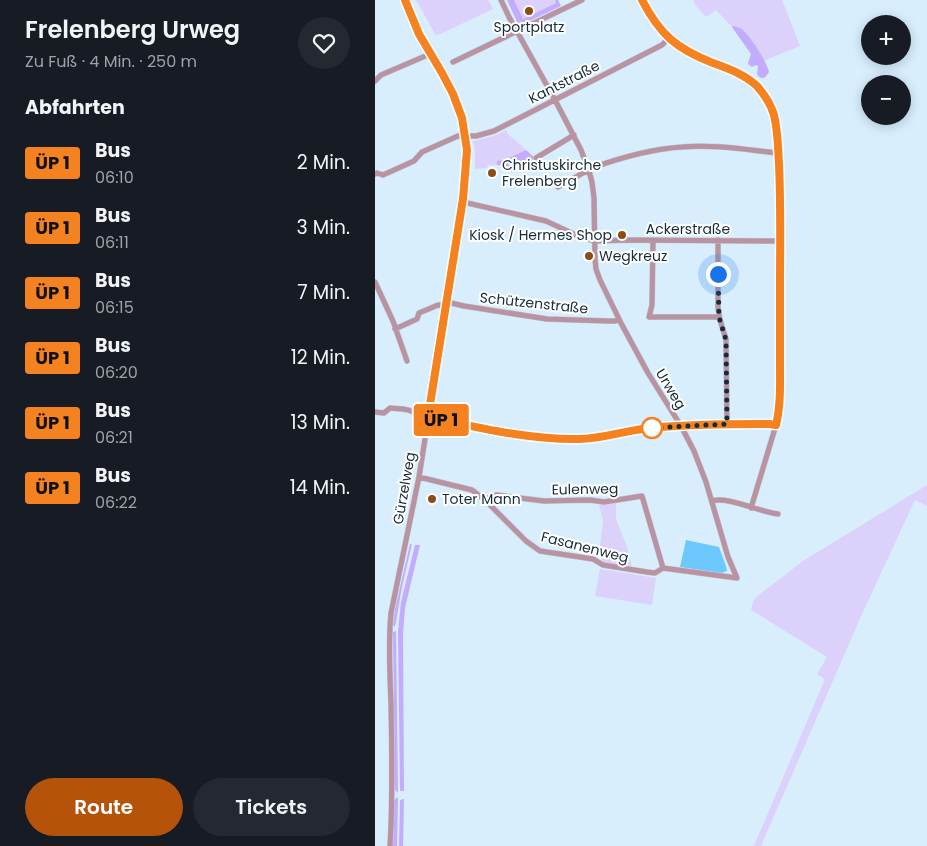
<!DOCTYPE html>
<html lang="de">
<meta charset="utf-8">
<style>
:root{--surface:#171b24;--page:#242831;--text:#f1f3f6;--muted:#9ea1a6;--accent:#b45309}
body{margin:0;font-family:Poppins,sans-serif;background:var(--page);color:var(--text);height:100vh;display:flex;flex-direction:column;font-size:19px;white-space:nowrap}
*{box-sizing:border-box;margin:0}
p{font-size:16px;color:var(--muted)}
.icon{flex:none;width:28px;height:28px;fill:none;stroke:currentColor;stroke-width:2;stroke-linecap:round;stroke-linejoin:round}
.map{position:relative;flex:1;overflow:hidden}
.side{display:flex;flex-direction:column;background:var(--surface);width:375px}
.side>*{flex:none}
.badge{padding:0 10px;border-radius:4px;font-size:18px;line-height:32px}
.buttons{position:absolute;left:486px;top:15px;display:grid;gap:10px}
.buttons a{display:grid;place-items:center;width:50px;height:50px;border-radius:50%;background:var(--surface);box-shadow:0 2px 12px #0003;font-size:25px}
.you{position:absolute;width:25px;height:25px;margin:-12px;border:4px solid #fff;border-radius:50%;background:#1a73e8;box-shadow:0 0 0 8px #1a73e833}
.map>.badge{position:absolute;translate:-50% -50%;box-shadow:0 0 0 2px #fff}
h2{padding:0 25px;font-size:19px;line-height:45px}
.round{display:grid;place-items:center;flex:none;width:52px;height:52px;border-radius:26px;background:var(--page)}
.overview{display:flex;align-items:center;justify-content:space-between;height:85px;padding:0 25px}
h1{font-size:24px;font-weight:600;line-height:38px}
.action{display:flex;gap:10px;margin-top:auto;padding:10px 25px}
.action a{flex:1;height:58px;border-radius:30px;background:var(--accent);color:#fff;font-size:20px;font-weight:600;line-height:58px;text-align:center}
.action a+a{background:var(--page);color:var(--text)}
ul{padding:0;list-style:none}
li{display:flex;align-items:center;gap:15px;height:65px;padding:0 25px}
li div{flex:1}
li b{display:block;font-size:19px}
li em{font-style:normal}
li .badge{min-width:55px;font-weight:700;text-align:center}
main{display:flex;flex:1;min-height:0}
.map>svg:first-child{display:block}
.green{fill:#dcd1fb}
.forest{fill:#c3acfd}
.water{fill:#6dc8fe}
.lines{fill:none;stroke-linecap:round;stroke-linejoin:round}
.minor-casing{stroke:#b5cbda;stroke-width:6}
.minor{stroke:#bb93a0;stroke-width:5}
.line-casing{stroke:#fff;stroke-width:11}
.line{stroke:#f58220;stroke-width:8}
.walk{stroke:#152c3a;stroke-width:5;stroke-dasharray:0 9}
.poi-dot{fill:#8c4c14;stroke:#fff;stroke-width:2}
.stop-dot{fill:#fff;stroke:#f58220;stroke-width:2.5}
.labels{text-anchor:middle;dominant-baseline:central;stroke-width:4;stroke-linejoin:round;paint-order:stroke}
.poi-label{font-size:14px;fill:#152c3a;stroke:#fff;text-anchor:start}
.street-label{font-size:14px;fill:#152c3a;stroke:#fff}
</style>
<main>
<section class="side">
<div class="overview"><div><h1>Frelenberg Urweg</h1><p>Zu Fuß · 4 Min. · 250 m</p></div><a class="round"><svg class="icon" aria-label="heart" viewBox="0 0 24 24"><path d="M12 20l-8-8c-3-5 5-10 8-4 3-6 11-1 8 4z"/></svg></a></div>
<h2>Abfahrten</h2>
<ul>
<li><span class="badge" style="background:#f58220;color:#111">ÜP 1</span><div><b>Bus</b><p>06:10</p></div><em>2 Min.</em></li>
<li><span class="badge" style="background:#f58220;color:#111">ÜP 1</span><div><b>Bus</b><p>06:11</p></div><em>3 Min.</em></li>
<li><span class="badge" style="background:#f58220;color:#111">ÜP 1</span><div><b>Bus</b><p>06:15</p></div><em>7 Min.</em></li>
<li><span class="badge" style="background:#f58220;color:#111">ÜP 1</span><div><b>Bus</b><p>06:20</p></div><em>12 Min.</em></li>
<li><span class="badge" style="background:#f58220;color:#111">ÜP 1</span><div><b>Bus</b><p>06:21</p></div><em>13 Min.</em></li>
<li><span class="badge" style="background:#f58220;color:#111">ÜP 1</span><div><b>Bus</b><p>06:22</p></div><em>14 Min.</em></li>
</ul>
<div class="action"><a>Route</a><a>Tickets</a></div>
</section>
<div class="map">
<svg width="552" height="846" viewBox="0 0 552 846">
<rect width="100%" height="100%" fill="#d8eefd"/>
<path class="green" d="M40 0H113L118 9 61 36 43 3Z
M139 0H180L181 3 148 19Z
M318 0H407L425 46 383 63 357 27 341 10 331 17 321 6Z
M132 130V133L151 150 129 160 123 161 122 165H113L112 168 100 169V151L98 141 119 136Z
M552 485V506L540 500 487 614 386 846H379L450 679 442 674 452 657 376 610 378 602 380 598 428 561Z
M241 503V519L252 547 257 566 232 563 227 561 225 547 228 520 224 505Z
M225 569 281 578 277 605 220 596Z"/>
<path class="forest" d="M132 0H139L148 19 181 3 180 0H183L186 6 144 26Z
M359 26C363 27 366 28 369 31 378 40 391 61 394 72 391 76 389 80 384 77L382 74 383 66 381 65 377 67 374 65 373 63 376 54 357 27Z
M151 150 160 158 137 172 131 166 122 165V161L129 160Z
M35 544H37L27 587 20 627 18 625 20 609Z
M40 545H45L30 608 28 635 29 791H25L23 631 26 602Z
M21 631 23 793 20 790 18 632Z
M23 797 22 846H18L19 827V800Z
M29 799 28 846H24L25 800Z"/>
<path class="water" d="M311 540 344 547 351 566 352 571 346 573 305 567Z"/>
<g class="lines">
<defs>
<path id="minor" d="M267 0C286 37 303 50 342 65 356 70 370 74 381 86 389 93 396 105 399 115 403 128 403 142 403 156 404 176 405 196 405 217 405 277 405 338 405 398L401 425 376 508
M78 62 207 0
M0 81 6 75 55 54
M161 158 199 135
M214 169C244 158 274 149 307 147 339 144 372 150 403 153
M0 174 2 173 8 175 39 161 47 152 83 136H101L119 131 287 45 293 39
M183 187 208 173 214 171
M88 202 171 221 205 237 220 241 254 240 405 241
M278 240 277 305 274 317H344
M343 240V308L345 320 351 339 352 425
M0 282 18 321 32 361
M72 302 89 306 172 319 233 321H240L244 319
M20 329 42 319 44 313 63 305 71 306
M0 412 9 413 15 408C24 409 36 408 42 415L151 436 188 439 225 438 261 430 275 428 315 426 394 424 401 425
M44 477 97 490 110 500 151 541 165 551 218 559 228 565 272 572 280 573 288 568 362 578 353 557 331 482 319 451 306 426 273 373 247 325 225 280 221 269 220 259 219 198 217 182 214 171 206 150 180 100 134 17 126 0
M110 500 117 496 122 495 169 501 215 500 229 502 267 496 288 568
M337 501C353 496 384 512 403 514
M15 846C18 799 17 752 16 704 15 674 13 643 16 613L44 477 88 199 92 149 87 118 78 95 67 73 43 34 30 0"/>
</defs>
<use href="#minor" class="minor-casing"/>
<use href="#minor" class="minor"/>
</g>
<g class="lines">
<defs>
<path id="line" d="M30 0 44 34 67 73 78 94 87 118 92 150 88 199 53 417C102 427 153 440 204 439 228 439 251 430 276 428 315 424 355 424 394 424L401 425C406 404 405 383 405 361 405 337 405 313 405 289 405 248 406 206 404 164 403 148 403 131 399 115 396 105 389 94 382 86 369 74 354 69 338 63 302 49 285 35 267 0"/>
</defs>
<use href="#line" class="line-casing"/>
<use href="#line" class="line"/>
<path class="walk" d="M277 428 352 424 351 340 344 317 343 274"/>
</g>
<g class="poi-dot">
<circle cx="154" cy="11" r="5"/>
<circle cx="117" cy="173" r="5"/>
<circle cx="247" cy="235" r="5"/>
<circle cx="214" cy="256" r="5"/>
<circle cx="57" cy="499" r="5"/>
</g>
<circle class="stop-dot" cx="277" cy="428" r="10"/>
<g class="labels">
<g class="poi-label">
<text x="154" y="27" text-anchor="middle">Sportplatz</text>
<text x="127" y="165">Christuskirche<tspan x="127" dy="16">Frelenberg</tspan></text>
<text x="237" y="235" text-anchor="end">Kiosk / Hermes Shop</text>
<text x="224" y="256">Wegkreuz</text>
<text x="67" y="499">Toter Mann</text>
</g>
<g class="street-label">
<text transform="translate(189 82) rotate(-27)">Kantstraße</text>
<text x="313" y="229">Ackerstraße</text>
<text transform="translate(159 303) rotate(6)">Schützenstraße</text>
<text transform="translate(296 389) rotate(59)">Urweg</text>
<text transform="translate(29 488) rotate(-80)">Gürzelweg</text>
<text transform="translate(210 489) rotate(-1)">Eulenweg</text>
<text transform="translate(210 547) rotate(14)">Fasanenweg</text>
</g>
</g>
</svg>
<div class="buttons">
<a>+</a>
<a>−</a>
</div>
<div class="you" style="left:343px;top:274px"></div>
<b class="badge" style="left:66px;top:420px;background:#f58220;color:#111">ÜP 1</b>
</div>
</main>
